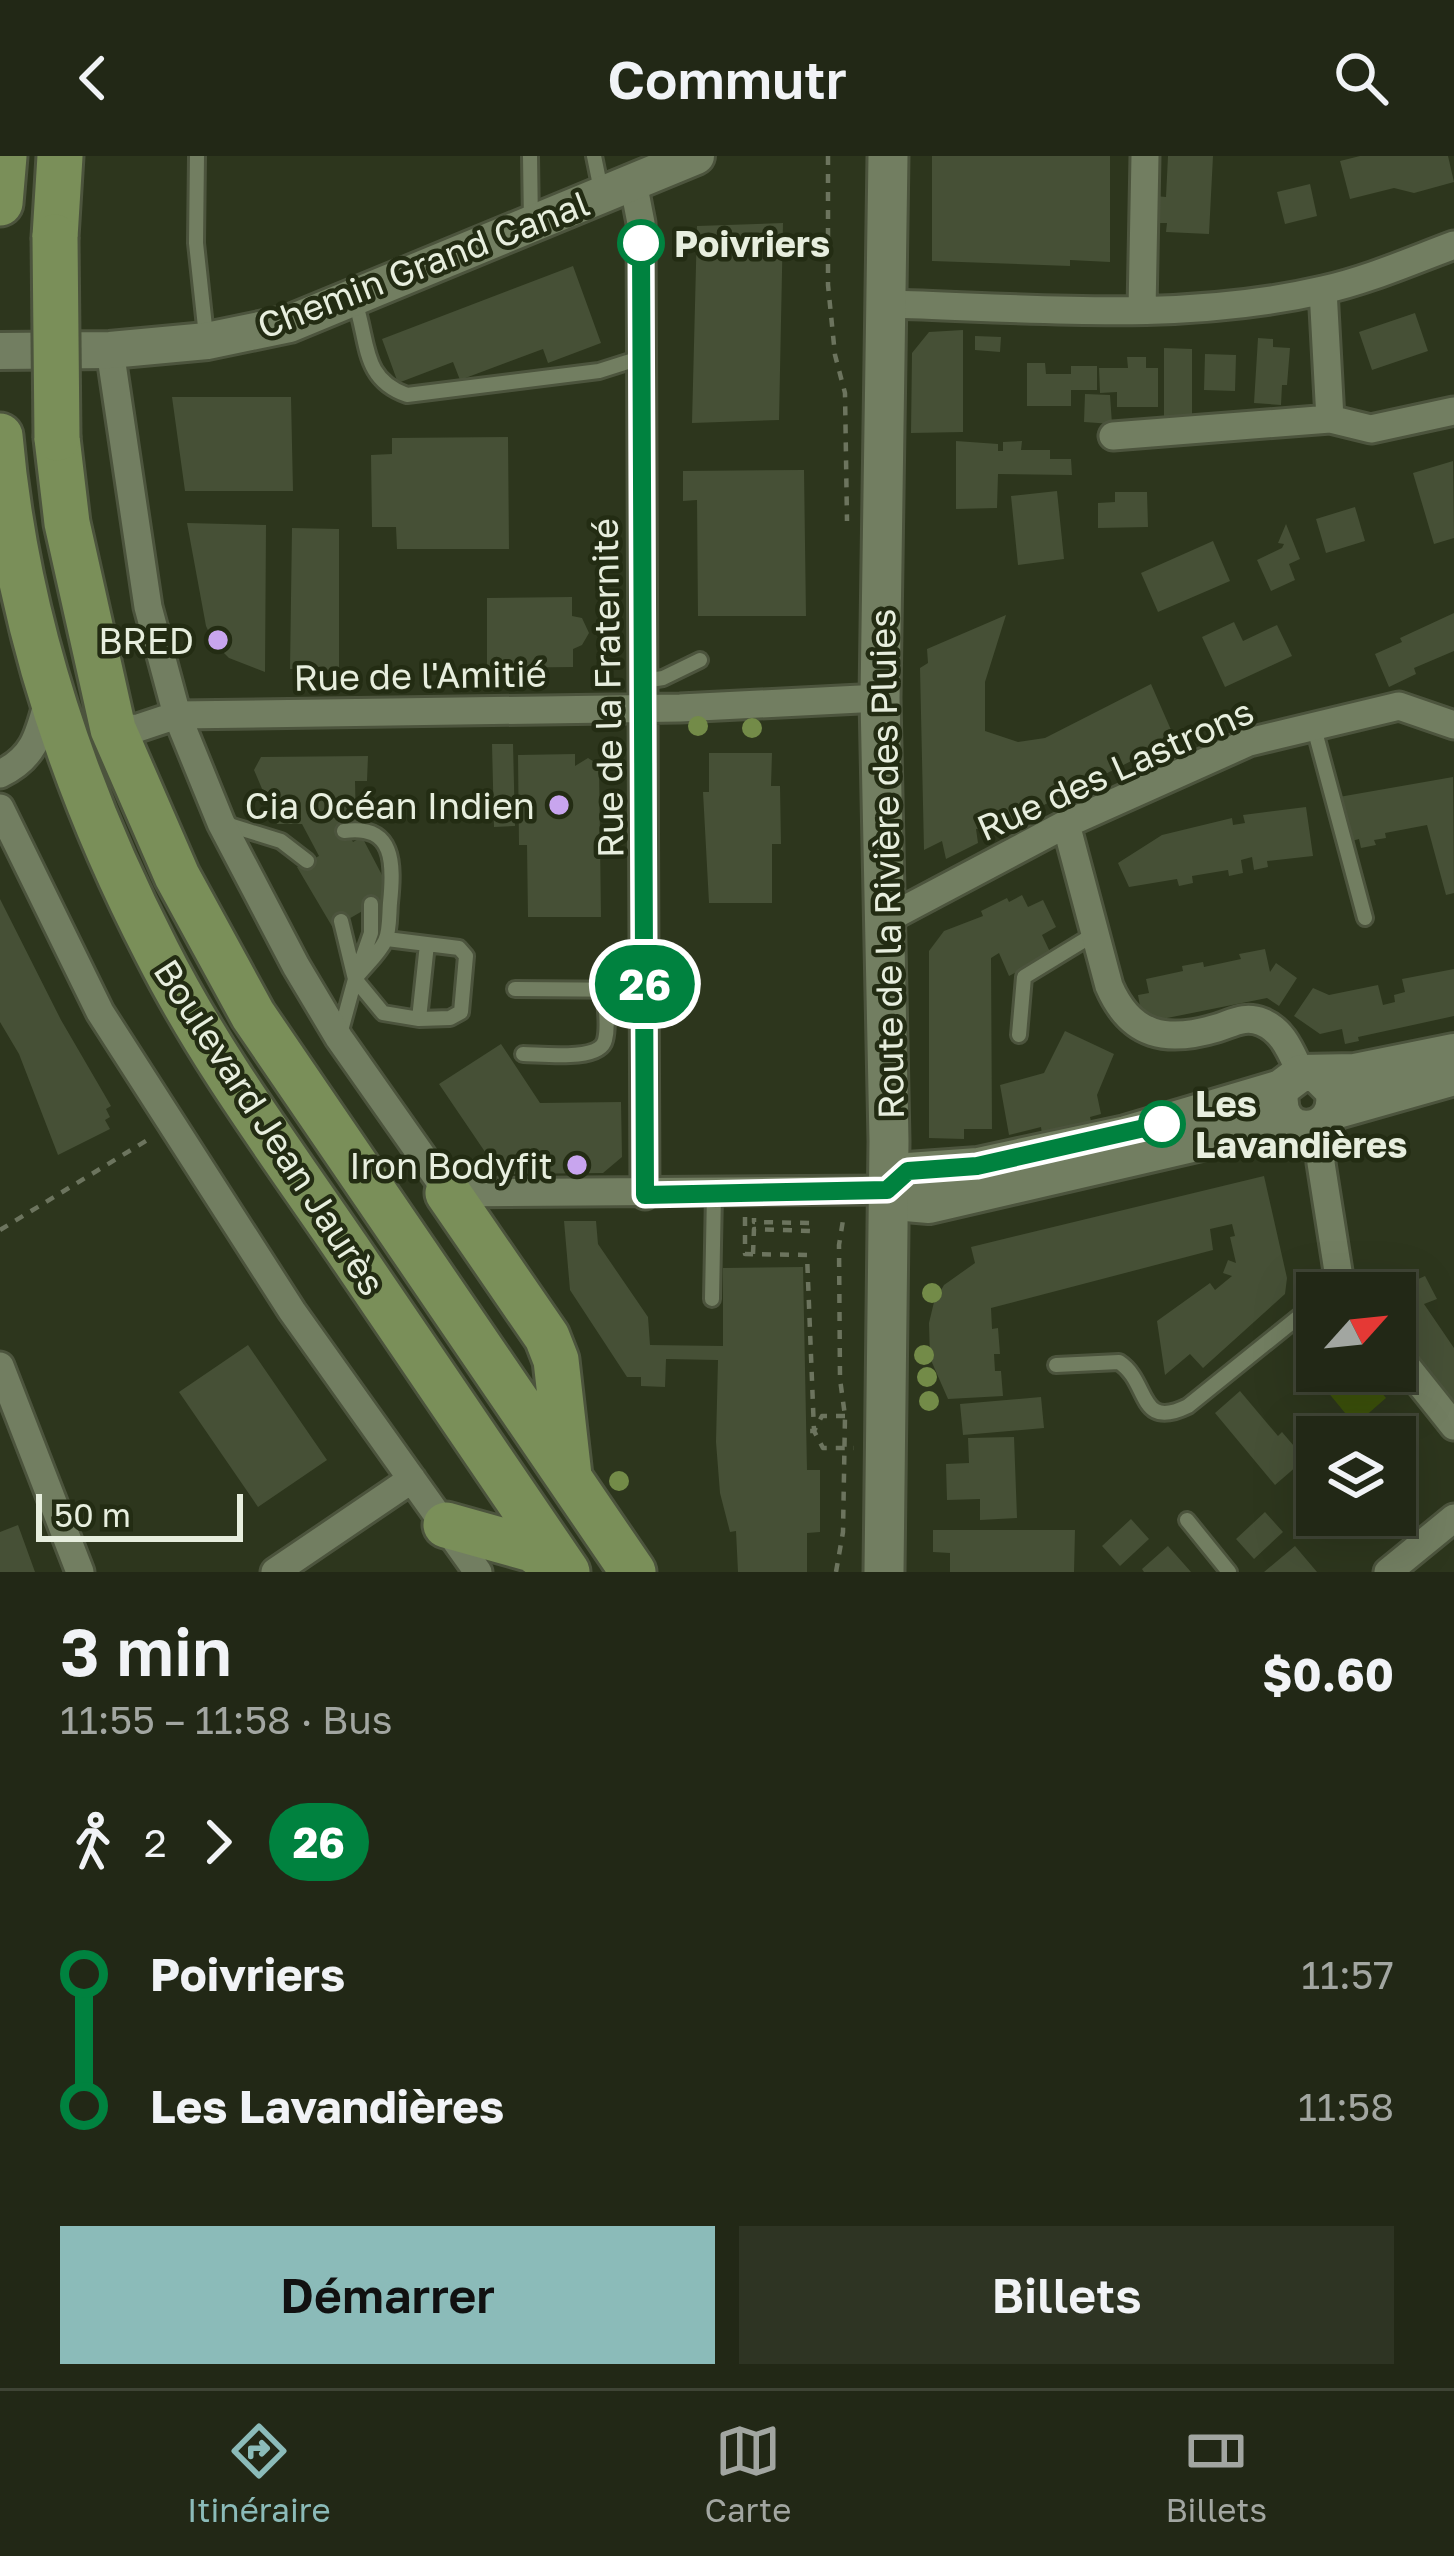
<!DOCTYPE html>
<html lang="fr">
<meta charset="utf-8">
<style>
:root{--surface:#222816;--page:#2e3423;--text:#f1f3f6;--muted:#a2a6a1;--line:#3f4435;--accent:#8bbbb9}
body{margin:0;font-family:"Golos Text",sans-serif;background:var(--page);color:var(--text);height:100vh;display:flex;flex-direction:column;font-size:45px;white-space:nowrap}
*{box-sizing:border-box;margin:0}
p{font-size:39px;color:var(--muted)}
.icon{flex:none;width:66px;height:66px;fill:none;stroke:currentColor;stroke-width:2;stroke-linecap:round;stroke-linejoin:round}
.map{position:relative;height:1416px;overflow:hidden}
.side{display:flex;flex-direction:column;background:var(--surface);flex:1}
.side>*{flex:none}
.badge{padding:0 24px;border-radius:39px;font-size:42px;line-height:78px}
.needle{width:78px;rotate:63deg}
.buttons{position:absolute;left:1296px;top:1116px;display:grid;gap:24px}
.buttons a{display:grid;place-items:center;width:120px;height:120px;border-radius:0px;background:var(--surface);box-shadow:0 12px 48px #0002,0 0 0 3px var(--line);font-size:60px}
.scale{position:absolute;left:36px;bottom:30px;width:207px;box-sizing:border-box;padding-left:12px;border:6px solid #e7eede;border-top:0;font-size:33px;line-height:42px;white-space:nowrap;color:#e7eede;-webkit-text-stroke:9px #232c13;paint-order:stroke}
.map>.badge{position:absolute;translate:-50% -50%;box-shadow:0 0 0 6px #fff}
.legs{display:flex;align-items:center;gap:18px;height:132px;padding:0 60px;font-size:39px}
.legs p{margin-inline-start:auto}
.summary{display:flex;align-items:center;justify-content:space-between;height:204px;padding:0 60px}
h1{font-size:66px;font-weight:600;line-height:90px}
.button{display:flex;gap:24px;margin-top:auto;padding:24px 60px}
.button a{flex:1;height:138px;border-radius:0px;background:var(--accent);color:#111;font-size:48px;font-weight:600;line-height:138px;text-align:center}
.button a+a{background:var(--page);color:var(--text)}
ul{padding:0 60px;list-style:none}
li{display:flex;align-items:center;gap:42px;height:132px;font-size:45px}
li i{display:grid;place-items:center;width:18px;height:100%;margin:0 15px;background:currentColor}
li i::after{content:'';width:30px;height:30px;margin:-15px;border:9px solid;border-radius:50%;background:var(--surface)}
li p{margin-inline-start:auto}
li:first-child i{background:linear-gradient(#0000 50%,currentColor 0)}
li:last-child i{background:linear-gradient(currentColor 50%,#0000 0)}
header{display:flex;justify-content:space-between;align-items:center;height:156px;padding:0 60px;background:var(--surface);font-size:54px;font-weight:600}
.dock{display:flex;justify-content:space-around;align-items:center;height:168px;border-top:3px solid var(--line);background:var(--surface);font-size:33px;color:var(--muted)}
.dock a{display:grid;justify-items:center;gap:6px}
.dock .selected{color:var(--accent)}
.map>svg:first-child{display:block}
.green{fill:#3c510b}
.building{fill:#465036}
.lines{fill:none;stroke-linecap:round;stroke-linejoin:round}
.service-casing{stroke:#4c543d;stroke-width:20}
.minor-casing{stroke:#4c543d;stroke-width:33}
.tertiary-casing{stroke:#4c543d;stroke-width:42}
.secondary-casing{stroke:#4c543d;stroke-width:45}
.primary-casing{stroke:#4c543d;stroke-width:51}
.path{stroke:#6c745e;stroke-width:4.5;stroke-dasharray:9 9;stroke-linecap:butt}
.service{stroke:#727e61;stroke-width:14}
.minor{stroke:#727e61;stroke-width:27}
.tertiary{stroke:#727e61;stroke-width:36}
.secondary{stroke:#727e61;stroke-width:39}
.primary{stroke:#7a8f59;stroke-width:45}
.primary-bridge-casing{stroke:#4c543d;stroke-width:51;stroke-linecap:butt}
.primary-bridge{stroke:#7a8f59;stroke-width:45}
.tree{fill:#738b48}
.line-1-casing{stroke:#fff;stroke-width:27}
.line-1{stroke:#00823f;stroke-width:18}
.stop-1-dot{fill:#fff;stroke:#00823f;stroke-width:6}
.poi-dot{fill:#c8a5ee;stroke:#232c13;stroke-width:4.5}
.labels{text-anchor:middle;dominant-baseline:central;stroke-width:9;stroke-linejoin:round;paint-order:stroke}
.stop-label{font-size:36px;font-weight:bold;fill:#e7eede;stroke:#232c13;text-anchor:start}
.street-label{font-size:36px;fill:#e7eede;stroke:#232c13}
.poi-label{font-size:36px;fill:#e7eede;stroke:#232c13;text-anchor:end}
</style>
<header><svg class="icon" aria-label="back" viewBox="0 0 24 24"><path d="M15 5l-7 7 7 7"/></svg>Commutr<svg class="icon" aria-label="search" viewBox="0 0 24 24"><circle cx="10" cy="10" r="6"/><path d="M15 15l6 6"/></svg></header>
<div class="map">
<svg width="1454" height="1416" viewBox="0 0 1454 1416">
<rect width="100%" height="100%" fill="#2d361d"/>
<path class="green" d="M1317 1195V1215H1364L1386 1242 1355 1269 1303 1206Z"/>
<path class="building" d="M932 0H1110V106L1070 104V110L932 105Z
M1168 0H1213L1209 78 1166 76 1167 67H1153L1155 40 1166 41Z
M1360 0H1448L1454 26 1414 37 1394 32 1350 43 1340 5Z
M1310 28 1317 60 1285 68 1277 36Z
M783 67 779 264 692 267 697 70Z
M573 110 601 187 548 207 543 193 460 224 453 206 398 227 382 183Z
M1415 157 1428 195 1372 214 1359 176Z
M963 174V276L911 277 912 197 929 176Z
M975 180 1001 181 1000 196 975 194Z
M1258 182 1273 183V191L1290 192 1287 229H1282L1281 249 1254 247Z
M1164 192 1192 193V265H1164Z
M1205 198 1236 199 1235 235 1204 234Z
M1127 201H1146V212H1158V251H1117V236L1100 237 1099 212H1128Z
M1027 207H1045L1046 218H1071V210H1097V234H1071V250H1027Z
M1085 238 1110 239 1112 268 1084 266Z
M172 241H291L293 335H185Z
M508 281 509 393H397L396 371H372L371 299 392 298V282Z
M956 285 998 288V295H1003V286L1022 285 1021 294H1050V303H1071L1072 319 998 318 997 352 956 353Z
M1453 305 1454 382 1434 388 1413 317Z
M804 314 806 460H698L697 344 683 345V315Z
M1057 335 1064 403 1018 409 1011 340Z
M1115 336H1147L1148 371 1098 372V347L1115 346Z
M1355 351 1365 385 1326 397 1316 363Z
M187 367 266 369 265 516 229 502 214 487 206 470Z
M1286 368 1300 403 1289 408 1295 424 1271 435 1257 404 1282 392 1284 388 1278 387Z
M292 372 339 373V514L290 513Z
M1213 385 1230 425 1158 456 1141 417Z
M572 441V460L582 462 589 477 582 489 573 493V511L487 512V442Z
M1454 457V495L1414 512 1416 518 1389 531 1375 498 1402 486 1400 482Z
M1006 459 985 526V575L1018 586 1045 582 1151 528 1175 583 1022 660 1020 671 976 673 978 687 946 703 942 685 924 694 920 512 928 507 927 493Z
M1234 466 1243 485 1277 469 1292 500 1225 531 1202 481Z
M492 588H513L515 670 494 671Z
M709 597H772L771 630H780L781 688H772V747H709L703 636H709Z
M575 598V610L588 602 599 609 601 761H528L527 689H519L518 599Z
M368 600 367 625H355L356 668H343L353 686 362 681 392 738 333 772 297 711 319 700 302 668H277L254 614 261 601Z
M1453 621 1454 737 1446 739 1427 669 1385 677 1386 682 1374 684 1376 689 1361 692 1359 683 1348 686 1339 641Z
M1306 651 1313 700 1267 705 1268 711 1254 714 1252 701 1241 704 1243 717 1229 720 1228 714 1192 720 1193 727 1179 730 1177 723 1129 731 1118 707 1162 679 1232 662 1233 669 1245 667 1243 659Z
M1022 739 1028 751 1043 744 1056 771 1042 779 1051 798 1009 820 999 797 991 802 992 973H964V983L929 982V795L944 775 983 760 981 755 1007 742 1009 746Z
M0 743 61 864 111 950 106 953 110 961 105 964 110 973 58 999 19 898 0 866Z
M1265 793 1270 816 1276 807 1297 822 1279 850 1267 842 1152 865 1142 862 1138 839 1149 837 1146 823 1183 815 1182 810 1203 806 1204 811 1241 803 1239 798Z
M1454 813V860L1358 881 1359 885 1345 888 1342 873 1320 878 1294 860 1313 832 1329 839 1378 829 1383 849 1395 846 1394 839 1405 836 1402 823Z
M1065 875 1114 898 1097 939 1101 958 1090 961 1091 965 1042 978 1041 971 1009 979 1000 929 1044 917Z
M501 888 540 947 621 946 622 1001 603 1017 500 1018 439 928Z
M1264 1020 1287 1122 1285 1138 1203 1212 1190 1198 1165 1219 1157 1165 1210 1127 1215 1134 1232 1120 1223 1117 1228 1104 1236 1107 1230 1081 1235 1080 1232 1068 1210 1073 1213 1094 991 1152 992 1173 998 1172 1000 1198H994L995 1215H1001L1003 1240 948 1243 930 1202 929 1167 934 1146 944 1129 975 1107 971 1091Z
M564 1065H596L598 1088 648 1161 650 1189 723 1190V1112L803 1111 807 1314H820V1376L807 1377V1416H738L736 1375 730 1376 720 1337 716 1286 718 1204 666 1203 665 1231 641 1230V1221H627L570 1134Z
M1425 1120 1437 1143 1424 1148 1454 1192V1250L1395 1176V1137H1387Z
M248 1189 327 1304 258 1351 179 1236Z
M1240 1235 1278 1280 1282 1276 1305 1303 1275 1329 1215 1257Z
M1041 1241 1044 1272 963 1279 960 1248Z
M1014 1281 1017 1362 980 1364V1343L947 1344 946 1308 969 1307 968 1282Z
M1265 1356 1283 1376 1254 1403 1236 1383Z
M1131 1363 1149 1383 1120 1410 1102 1390Z
M18 1369 35 1416H0V1376Z
M933 1374H1075L1074 1416H950V1397L933 1396Z
M1168 1390 1191 1416H1144L1142 1413Z
M1295 1390 1317 1416H1264Z"/>
<g class="lines">
<defs>
<path id="service" d="M197 0 196 87 206 180
M530 0 531 67
M594 0 601 34
M355 146C369 185 361 223 407 239L599 215 640 202
M644 525 663 522 700 504
M1313 568 1365 762
M226 668 281 685 307 705
M344 675C395 668 394 708 390 747 389 758 390 775 385 785 379 798 364 811 355 823L371 777V748
M387 783 459 792 466 800 461 856 450 862 419 863
M355 823 383 857 419 863 427 788
M515 833 645 834
M1019 879 1024 821 1096 777
M339 882 355 823 341 765
M523 898C541 898 600 906 605 884 609 869 605 849 604 834
M712 1143 714 1037
M1056 1209 1119 1206C1150 1226 1137 1275 1188 1250L1317 1146
M1187 1364 1229 1416"/>
<path id="minor" d="M633 26 641 67 645 1039
M1323 134 1330 263
M889 148C1032 152 1181 167 1323 134 1368 124 1411 105 1454 89
M1142 154 1145 0
M110 194 148 451 177 559 221 667 296 810 339 882 448 1037 887 1034
M1113 280 1330 263 1371 273 1454 255
M113 573 138 572 177 559 680 552 880 542
M0 618C34 602 39 579 48 545
M0 652 100 856 292 1155 478 1416
M1066 668 1109 830C1131 881 1167 887 1217 872 1233 867 1245 859 1262 866 1284 875 1291 897 1301 917
M883 765 1066 668 1249 586 1399 550 1454 569
M1325 967 1321 1007 1340 1128 1347 1137
M1395 1196 1454 1270
M0 1210 80 1416
M275 1416 412 1323
M1388 1416 1454 1362"/>
<path id="tertiary" d="M0 195 110 194 207 185 289 168 696 0
M1318 919 1333 934C1345 983 1269 989 1281 932L1301 917 1355 916 1454 896
M1281 932 1126 978 978 1010 908 1015 887 1034 906 1047 929 1049 1261 972 1292 970
M1334 955 1454 921"/>
<path id="secondary" d="M884 1416 889 985 880 542 888 0"/>
<path id="primary" d="M0 47 4 0
M55 81 60 0
M0 280C16 463 73 633 157 796 210 901 282 997 348 1094 421 1201 494 1309 567 1416
M57 282 67 367 113 573 177 720 253 859 633 1416
M448 1037 547 1181 556 1204 569 1320
M446 1369 532 1393 559 1412"/>
</defs>
<use href="#service" class="service-casing"/>
<use href="#minor" class="minor-casing"/>
<use href="#tertiary" class="tertiary-casing"/>
<use href="#secondary" class="secondary-casing"/>
<use href="#primary" class="primary-casing"/>
<path class="path" d="M828 0V129L835 199 845 237 847 365
M745 1061V1098L807 1099 814 1275H806
M0 1074 149 983
M753 1098 754 1073 810 1075V1067L754 1066V1062
M845 1260H822L814 1275 823 1292H854
M836 1416 843 1376 845 1260 840 1223 839 1089 844 1058"/>
<use href="#service" class="service"/>
<use href="#minor" class="minor"/>
<use href="#tertiary" class="tertiary"/>
<use href="#secondary" class="secondary"/>
<use href="#primary" class="primary"/>
<defs>
<path id="primary-bridge" d="M55 81 57 282"/>
</defs>
<use href="#primary-bridge" class="primary-bridge-casing"/>
<use href="#primary-bridge" class="primary-bridge"/>
</g>
<g class="tree">
<circle cx="698" cy="570" r="10"/>
<circle cx="752" cy="572" r="10"/>
<circle cx="932" cy="1137" r="10"/>
<circle cx="924" cy="1199" r="10"/>
<circle cx="927" cy="1221" r="10"/>
<circle cx="929" cy="1245" r="10"/>
<circle cx="619" cy="1325" r="10"/>
</g>
<g class="lines">
<defs>
<path id="line-1" d="M641 87 645 1039 887 1034 908 1015 977 1010 1162 968"/>
</defs>
<use href="#line-1" class="line-1-casing"/>
<use href="#line-1" class="line-1"/>
</g>
<g class="stop-1-dot">
<circle cx="641" cy="87" r="21"/>
<circle cx="1162" cy="968" r="21"/>
</g>
<g class="poi-dot">
<circle cx="218" cy="484" r="12"/>
<circle cx="559" cy="649" r="12"/>
<circle cx="577" cy="1009" r="12"/>
</g>
<g class="labels">
<g class="stop-label">
<text x="674" y="87">Poivriers</text>
<text x="1195" y="947">Les<tspan x="1195" dy="41">Lavandières</tspan></text>
</g>
<g class="street-label">
<text transform="translate(423 108) rotate(-21)">Chemin Grand Canal</text>
<text transform="translate(420 519) rotate(-1)">Rue de l'Amitié</text>
<text transform="translate(607 532) rotate(-91)">Rue de la Fraternité</text>
<text transform="translate(1115 613) rotate(-24)">Rue des Lastrons</text>
<text transform="translate(886 708) rotate(-91)">Route de la Rivière des Pluies</text>
<text transform="translate(270 971) rotate(57)">Boulevard Jean Jaurès</text>
</g>
<g class="poi-label">
<text x="194" y="484">BRED</text>
<text x="535" y="649">Cia Océan Indien</text>
<text x="553" y="1009">Iron Bodyfit</text>
</g>
</g>
</svg>
<div class="buttons">
<a><svg class="needle" viewBox="-14 -14 28 28"><path d="M0-13l5 13h-10z" fill="#e53935"/><path d="M0 13l5-13h-10z" fill="#a2a6a1"/></svg></a>
<a><svg class="icon" aria-label="layers" viewBox="0 0 24 24"><path d="M12 4l9 5-9 5-9-5zM3 14l9 5 9-5"/></svg></a>
</div>
<div class="scale">50 m</div>
<b class="badge" style="left:645px;top:828px;background:#00823f;color:#fff">26</b>
</div>
<section class="side">
<div class="summary"><div><h1>3 min</h1><p>11:55 – 11:58 · Bus</p></div><b>$0.60</b></div>
<div class="legs"><svg class="icon" aria-label="walk" viewBox="0 0 24 24"><circle cx="13" cy="4" r="2"/><path d="M13 8l-2 6 4 7M11 14l-3 7M7 12l3-4h3l4 4"/></svg>2<svg class="icon" aria-label="forward" viewBox="0 0 24 24"><path d="M9 5l7 7-7 7"/></svg><b class="badge" style="background:#00823f;color:#fff">26</b></div>
<ul>
<li><i style="color:#00823f"></i><b>Poivriers</b><p>11:57</p></li>
<li><i style="color:#00823f"></i><b>Les Lavandières</b><p>11:58</p></li>
</ul>
<div class="button"><a>Démarrer</a><a>Billets</a></div>
</section>
<nav class="dock">
<a class="selected"><svg class="icon" aria-label="directions" viewBox="0 0 24 24"><path d="M12 3l9 9-9 9-9-9zM9 14v-3h6M13 9l2 2-2 2"/></svg>Itinéraire</a>
<a><svg class="icon" aria-label="map" viewBox="0 0 24 24"><path d="M3 6l6-2 6 2 6-2v14l-6 2-6-2-6 2zM9 4v14M15 6v14"/></svg>Carte</a>
<a><svg class="icon" aria-label="tickets" viewBox="0 0 24 24"><path d="M3 7h18v10H3zM15 7v10"/></svg>Billets</a>
</nav>
